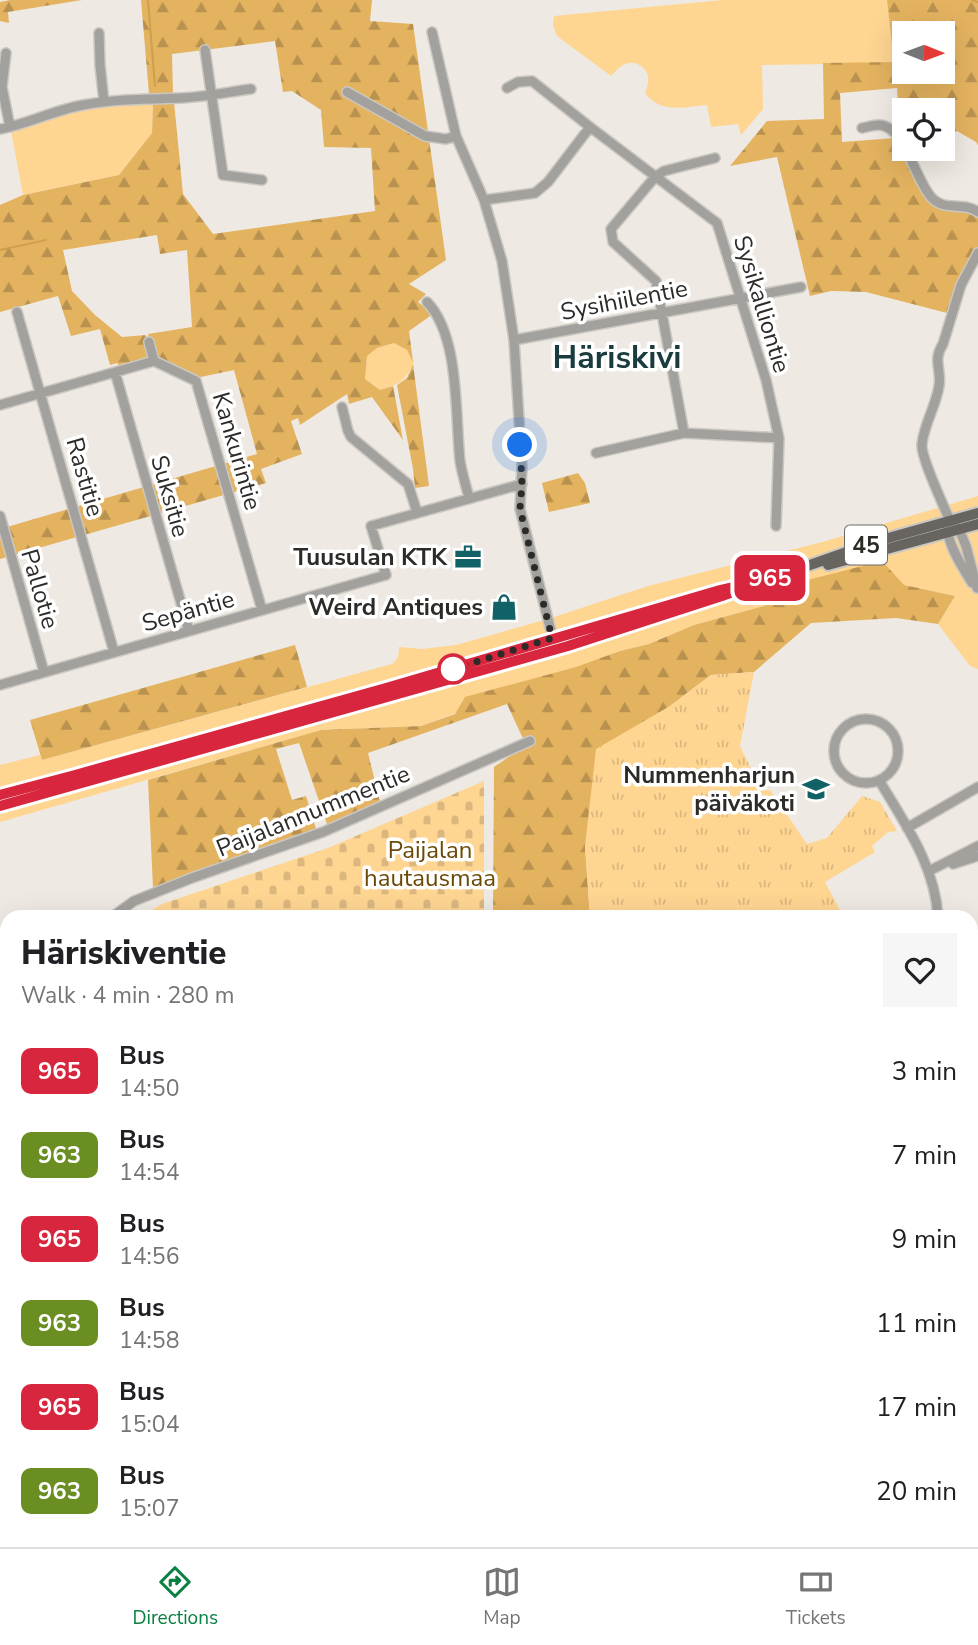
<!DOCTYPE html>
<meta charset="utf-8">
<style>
:root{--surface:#fff;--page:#f6f6f6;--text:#202124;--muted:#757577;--line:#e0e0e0;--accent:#0b8043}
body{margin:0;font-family:"Nunito Sans",sans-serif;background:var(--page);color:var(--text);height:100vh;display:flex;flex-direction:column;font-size:26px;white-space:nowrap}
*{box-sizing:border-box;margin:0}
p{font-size:23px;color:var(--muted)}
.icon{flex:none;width:38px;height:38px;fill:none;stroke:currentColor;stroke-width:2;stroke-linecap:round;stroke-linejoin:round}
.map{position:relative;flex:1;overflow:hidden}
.details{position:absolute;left:0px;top:910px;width:978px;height:637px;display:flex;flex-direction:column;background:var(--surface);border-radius:21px 21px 0 0;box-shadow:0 7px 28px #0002}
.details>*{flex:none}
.badge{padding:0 14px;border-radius:10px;font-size:24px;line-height:46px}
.needle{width:46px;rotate:91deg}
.controls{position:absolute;left:892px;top:21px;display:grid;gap:14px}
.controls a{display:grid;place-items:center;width:63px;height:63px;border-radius:0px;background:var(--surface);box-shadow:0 7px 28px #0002;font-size:35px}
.you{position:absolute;width:35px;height:35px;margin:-18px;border:5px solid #fff;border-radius:50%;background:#1a73e8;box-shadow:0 0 0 10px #1a73e833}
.map>.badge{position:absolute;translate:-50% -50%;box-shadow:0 0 0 4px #fff}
.round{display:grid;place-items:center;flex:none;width:74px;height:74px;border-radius:0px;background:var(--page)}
.head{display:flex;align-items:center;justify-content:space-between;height:119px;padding:0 21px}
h1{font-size:33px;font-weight:800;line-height:52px}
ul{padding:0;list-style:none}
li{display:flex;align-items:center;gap:21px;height:84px;padding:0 21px}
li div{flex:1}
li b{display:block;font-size:26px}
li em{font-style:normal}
li .badge{min-width:77px;font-weight:700;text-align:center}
.tab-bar{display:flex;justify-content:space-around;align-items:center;height:98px;border-top:2px solid var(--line);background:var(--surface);font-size:19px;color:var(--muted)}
.tab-bar a{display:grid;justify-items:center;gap:4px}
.tab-bar .current{color:var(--accent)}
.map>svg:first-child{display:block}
.grass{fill:#ffd592}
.forest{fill:url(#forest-firs);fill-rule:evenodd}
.wetland{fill:url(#wetland-marsh)}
.cemetery{fill:url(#cemetery-stones)}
.park{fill:url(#park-tufts)}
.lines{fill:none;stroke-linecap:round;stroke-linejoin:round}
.stream{stroke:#cf9f4b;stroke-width:2}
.minor-casing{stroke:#cbc7c1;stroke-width:12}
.major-casing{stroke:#cbc7c1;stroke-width:14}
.minor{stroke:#a3a19e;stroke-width:9}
.major{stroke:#686560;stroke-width:10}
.line-casing{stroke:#fff;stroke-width:16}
.line{stroke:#d7263d;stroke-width:10}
.walk{stroke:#2c2b28;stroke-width:7;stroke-dasharray:0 12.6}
.stop-dot{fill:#fff;stroke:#d7263d;stroke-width:3.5}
.labels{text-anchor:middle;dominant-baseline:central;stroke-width:7;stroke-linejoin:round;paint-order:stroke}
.shield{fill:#fff;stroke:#6b6b68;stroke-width:2}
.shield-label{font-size:23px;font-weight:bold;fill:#2c2b28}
.street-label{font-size:24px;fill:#2c2b28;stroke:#fff}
.poi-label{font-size:24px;font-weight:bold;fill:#2c2b28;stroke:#fff;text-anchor:end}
.park-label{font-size:24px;fill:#6a4904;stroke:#fff}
.district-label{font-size:32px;font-weight:bold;fill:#1a3c3e;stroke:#fff}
</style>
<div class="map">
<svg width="978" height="1547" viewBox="0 0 978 1547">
<defs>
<pattern id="forest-firs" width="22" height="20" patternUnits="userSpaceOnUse" patternTransform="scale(1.75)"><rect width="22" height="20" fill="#e4b360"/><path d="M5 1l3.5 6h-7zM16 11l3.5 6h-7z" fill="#b9924f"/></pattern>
<pattern id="wetland-marsh" width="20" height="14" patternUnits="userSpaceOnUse" patternTransform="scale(1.75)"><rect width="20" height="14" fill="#ffd592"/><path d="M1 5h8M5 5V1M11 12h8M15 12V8" fill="none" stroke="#dbb77e"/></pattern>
<pattern id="cemetery-stones" width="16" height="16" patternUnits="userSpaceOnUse" patternTransform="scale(1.75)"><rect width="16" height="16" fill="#ffd592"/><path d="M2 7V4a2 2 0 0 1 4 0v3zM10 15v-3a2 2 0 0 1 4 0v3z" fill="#dbb77e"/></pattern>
<pattern id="park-tufts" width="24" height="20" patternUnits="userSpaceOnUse" patternTransform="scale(1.75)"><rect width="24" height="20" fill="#ffd592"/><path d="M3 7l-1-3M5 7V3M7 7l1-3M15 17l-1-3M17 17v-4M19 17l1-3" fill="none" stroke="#dbb77e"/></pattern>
</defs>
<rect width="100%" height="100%" fill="#eee9e2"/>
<path class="grass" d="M723 0H887L895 63 762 65 763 109 741 135 738 124 711 127 707 105C683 107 661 114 645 93 647 88 649 82 648 76 646 66 633 60 625 64 620 66 615 72 611 76L557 36 553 25 554 16Z
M153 103 152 133 119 175 23 195 11 131 44 118 105 104Z
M394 343 407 350 414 362C405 381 400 384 380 390L365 379 367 355 377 348Z
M978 496V669L970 666 938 624 955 596 904 585 783 601 694 625 649 644 620 651 421 726 321 730 0 822V765L40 755 42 760 392 664 398 658 399 647 422 649 456 645 551 618 648 586 826 541Z
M978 1007V1146L971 1173V1024Z"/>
<path class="forest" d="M10 0H82L8 12 9 23 0 21V2Z
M141 0H372L370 21 413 24 446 260 409 284 426 294 418 302 433 314 409 331 413 362 407 350 394 343 377 348 367 356 365 379 380 390 393 386 403 440 372 397 349 404 347 394 300 425 298 418 291 421 302 454 261 469 266 483 0 559V529L257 454 234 370 196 378 164 363 158 358H154L148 334 192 327 187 250 160 254 157 235 63 250 72 291 95 315 122 337 146 335 152 359 120 367 117 363 110 365 100 329 71 336 58 296 0 312V205L23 195 119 175 152 133 153 103 174 102 183 194 213 234 375 211 371 148 324 147 321 110 292 91 283 92 275 41 172 54 173 94H149Z
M887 0H978V145L976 142 957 131 943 139V110H905V145L900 136 897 88 840 93 842 142 895 138 932 203 975 212 978 216V247L954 294 947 313 866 292 831 291 810 296 777 157 730 166 767 121 824 119 823 63 894 62ZM905 33H943V72H905Z
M413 364 429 486 415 488 413 469 397 385 407 378Z
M578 473 585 483 590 503 549 512 542 483Z
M882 561 904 585 955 596 938 624 896 618 811 623 754 672 711 675 670 706 585 846 590 917H493L494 767 526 745 507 704 368 753 381 806 328 827 299 743 276 749 292 800 306 796 317 832 153 888 148 780 321 730 421 726 455 714 465 697 576 667 620 651 649 644 694 625 782 601 784 586Z
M295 645 307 687 42 760 30 720Z
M978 1146V1262L971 1263V1173Z
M0 1408 7 1415V1504L0 1496Z"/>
<path class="wetland" d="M0 1496 7 1504V1540H212L223 1547H0Z"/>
<path class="cemetery" d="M484 781V917H133L142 916 162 904 328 848Z"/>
<path class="park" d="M754 672 740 746 755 777 759 791 770 790 807 844 827 838 862 796 880 802 897 831 888 832 872 846 875 852 825 882 842 914 841 917H590L585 846 596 749 670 706 711 675Z"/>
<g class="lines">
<path class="stream" d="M148 0 155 86
M972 0 978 2
M0 250 46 240"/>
<defs>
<path id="minor" d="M432 32 456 136 484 200 502 261 514 340 522 467 520 509 554 643
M99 33 100 65 104 102
M205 50 223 175 262 180
M6 53 2 87 10 127
M507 88 518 82 532 81 590 127
M347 92 425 136 446 139 456 136
M862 128C867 127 874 125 879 125 904 125 916 182 932 198 945 212 964 201 978 212
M0 129C28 124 54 110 83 105 116 99 148 99 181 98 204 97 228 92 251 89
M484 200 535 193 548 182 590 127 717 223 766 380 779 438 776 526
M427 302C460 336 455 415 460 461 462 473 466 486 469 498
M17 312 114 652
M514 340 801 287
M149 342 154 361
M115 372 189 631
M0 405 154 361 196 381 262 610
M342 407 348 431 351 437 408 484 417 512
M684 433 656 281 613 242 611 229 655 177 664 171 715 158
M596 453 684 433 779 438
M0 516 44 672
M948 526C945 541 964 570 972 583
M977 588 966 546 959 529 950 521C944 506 920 456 922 444 924 424 936 406 939 386 942 369 932 361 943 344L961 285 978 253
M0 685 386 575 371 526 522 484
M834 751a32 32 0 1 1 64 0a32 32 0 1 1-64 0Z
M879 780C905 824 935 865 938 917
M907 828 978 787
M953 864 978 856
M929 871 978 846
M112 917 134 901 192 878 323 832 530 741
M971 939H978
M971 947 978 948
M0 1022 7 1015
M0 1224 7 1225
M0 1341H7
M971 1532 974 1522
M964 1547 968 1540"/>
<path id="major" d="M828 565 978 524
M0 795 75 775 386 688 678 602
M0 806 568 646 722 596 881 540 978 513"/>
</defs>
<use href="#minor" class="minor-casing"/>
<use href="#major" class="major-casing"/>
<use href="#minor" class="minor"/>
<use href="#major" class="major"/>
</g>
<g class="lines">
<defs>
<path id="line" d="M0 795 75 775 386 688 720 590 772 578 722 596 568 646 0 806"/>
</defs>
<use href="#line" class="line-casing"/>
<use href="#line" class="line"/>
<path class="walk" d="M453 669 552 638 520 509 522 484 520 445"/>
</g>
<defs>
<symbol id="office-bare" viewBox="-9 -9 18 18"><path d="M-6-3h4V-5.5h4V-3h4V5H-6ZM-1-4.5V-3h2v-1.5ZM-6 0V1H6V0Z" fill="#116266" stroke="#fff" stroke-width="2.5" paint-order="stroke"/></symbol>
<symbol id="shop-bare" viewBox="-9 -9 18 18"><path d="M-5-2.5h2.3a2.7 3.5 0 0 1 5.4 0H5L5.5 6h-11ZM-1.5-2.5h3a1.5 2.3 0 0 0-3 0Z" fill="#116266" stroke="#fff" stroke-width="2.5" paint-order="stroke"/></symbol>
<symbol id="school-bare" viewBox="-9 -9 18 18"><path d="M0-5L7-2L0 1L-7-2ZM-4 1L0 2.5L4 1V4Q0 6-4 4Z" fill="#116266" stroke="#fff" stroke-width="2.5" paint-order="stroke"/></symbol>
</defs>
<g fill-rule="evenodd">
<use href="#office-bare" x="449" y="538" width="38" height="38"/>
<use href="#shop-bare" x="485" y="588" width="38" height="38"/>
<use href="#school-bare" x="797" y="770" width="38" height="38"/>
</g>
<circle class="stop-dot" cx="453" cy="669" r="14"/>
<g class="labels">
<rect class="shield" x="845" y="525.5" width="42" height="39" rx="5"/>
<g class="shield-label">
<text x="866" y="545">45</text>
</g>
<g class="street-label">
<text transform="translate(624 300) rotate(-11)">Sysihiilentie</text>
<text transform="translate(762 304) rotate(73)">Sysikalliontie</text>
<text transform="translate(237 451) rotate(74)">Kankurintie</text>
<text transform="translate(85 477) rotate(74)">Rastitie</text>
<text transform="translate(170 496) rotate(74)">Suksitie</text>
<text transform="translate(40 589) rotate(74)">Pallotie</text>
<text transform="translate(188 611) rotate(-16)">Sepäntie</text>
<text transform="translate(313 811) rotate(-22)">Paijalannummentie</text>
</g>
<g class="poi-label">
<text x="447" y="557">Tuusulan KTK</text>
<text x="483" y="607">Weird Antiques</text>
<text x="795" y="775">Nummenharjun<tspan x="795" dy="28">päiväkoti</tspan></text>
</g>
<g class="park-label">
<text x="430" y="850">Paijalan<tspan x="430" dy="28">hautausmaa</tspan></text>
</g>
<g class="district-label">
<text x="617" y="357">Häriskivi</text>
</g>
</g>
</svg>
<div class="controls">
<a><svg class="needle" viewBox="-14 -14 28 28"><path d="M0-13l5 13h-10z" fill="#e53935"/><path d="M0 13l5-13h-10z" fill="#757577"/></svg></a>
<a><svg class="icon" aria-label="locate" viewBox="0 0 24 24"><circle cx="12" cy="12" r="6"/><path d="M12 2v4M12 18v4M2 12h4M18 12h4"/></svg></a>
</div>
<div class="you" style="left:520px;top:445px"></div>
<b class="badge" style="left:770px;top:578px;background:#d7263d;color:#fff">965</b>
<section class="details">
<div class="head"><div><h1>Häriskiventie</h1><p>Walk · 4 min · 280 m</p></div><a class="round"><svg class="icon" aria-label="heart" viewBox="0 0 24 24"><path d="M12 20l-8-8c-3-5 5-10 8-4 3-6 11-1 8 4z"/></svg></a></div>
<ul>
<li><span class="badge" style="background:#d7263d;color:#fff">965</span><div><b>Bus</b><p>14:50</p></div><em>3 min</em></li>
<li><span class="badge" style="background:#6b8e23;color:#fff">963</span><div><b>Bus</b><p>14:54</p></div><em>7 min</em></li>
<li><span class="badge" style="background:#d7263d;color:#fff">965</span><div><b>Bus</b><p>14:56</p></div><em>9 min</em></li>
<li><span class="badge" style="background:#6b8e23;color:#fff">963</span><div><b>Bus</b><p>14:58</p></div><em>11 min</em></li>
<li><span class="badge" style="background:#d7263d;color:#fff">965</span><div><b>Bus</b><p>15:04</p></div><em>17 min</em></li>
<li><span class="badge" style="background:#6b8e23;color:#fff">963</span><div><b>Bus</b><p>15:07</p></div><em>20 min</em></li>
</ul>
</section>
</div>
<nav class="tab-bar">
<a class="current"><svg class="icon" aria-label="directions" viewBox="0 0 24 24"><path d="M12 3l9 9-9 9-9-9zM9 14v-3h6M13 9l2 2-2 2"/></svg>Directions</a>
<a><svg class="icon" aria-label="map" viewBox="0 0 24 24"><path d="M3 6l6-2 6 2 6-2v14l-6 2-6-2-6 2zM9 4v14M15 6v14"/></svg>Map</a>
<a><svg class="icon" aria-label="tickets" viewBox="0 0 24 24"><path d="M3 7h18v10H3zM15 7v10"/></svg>Tickets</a>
</nav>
